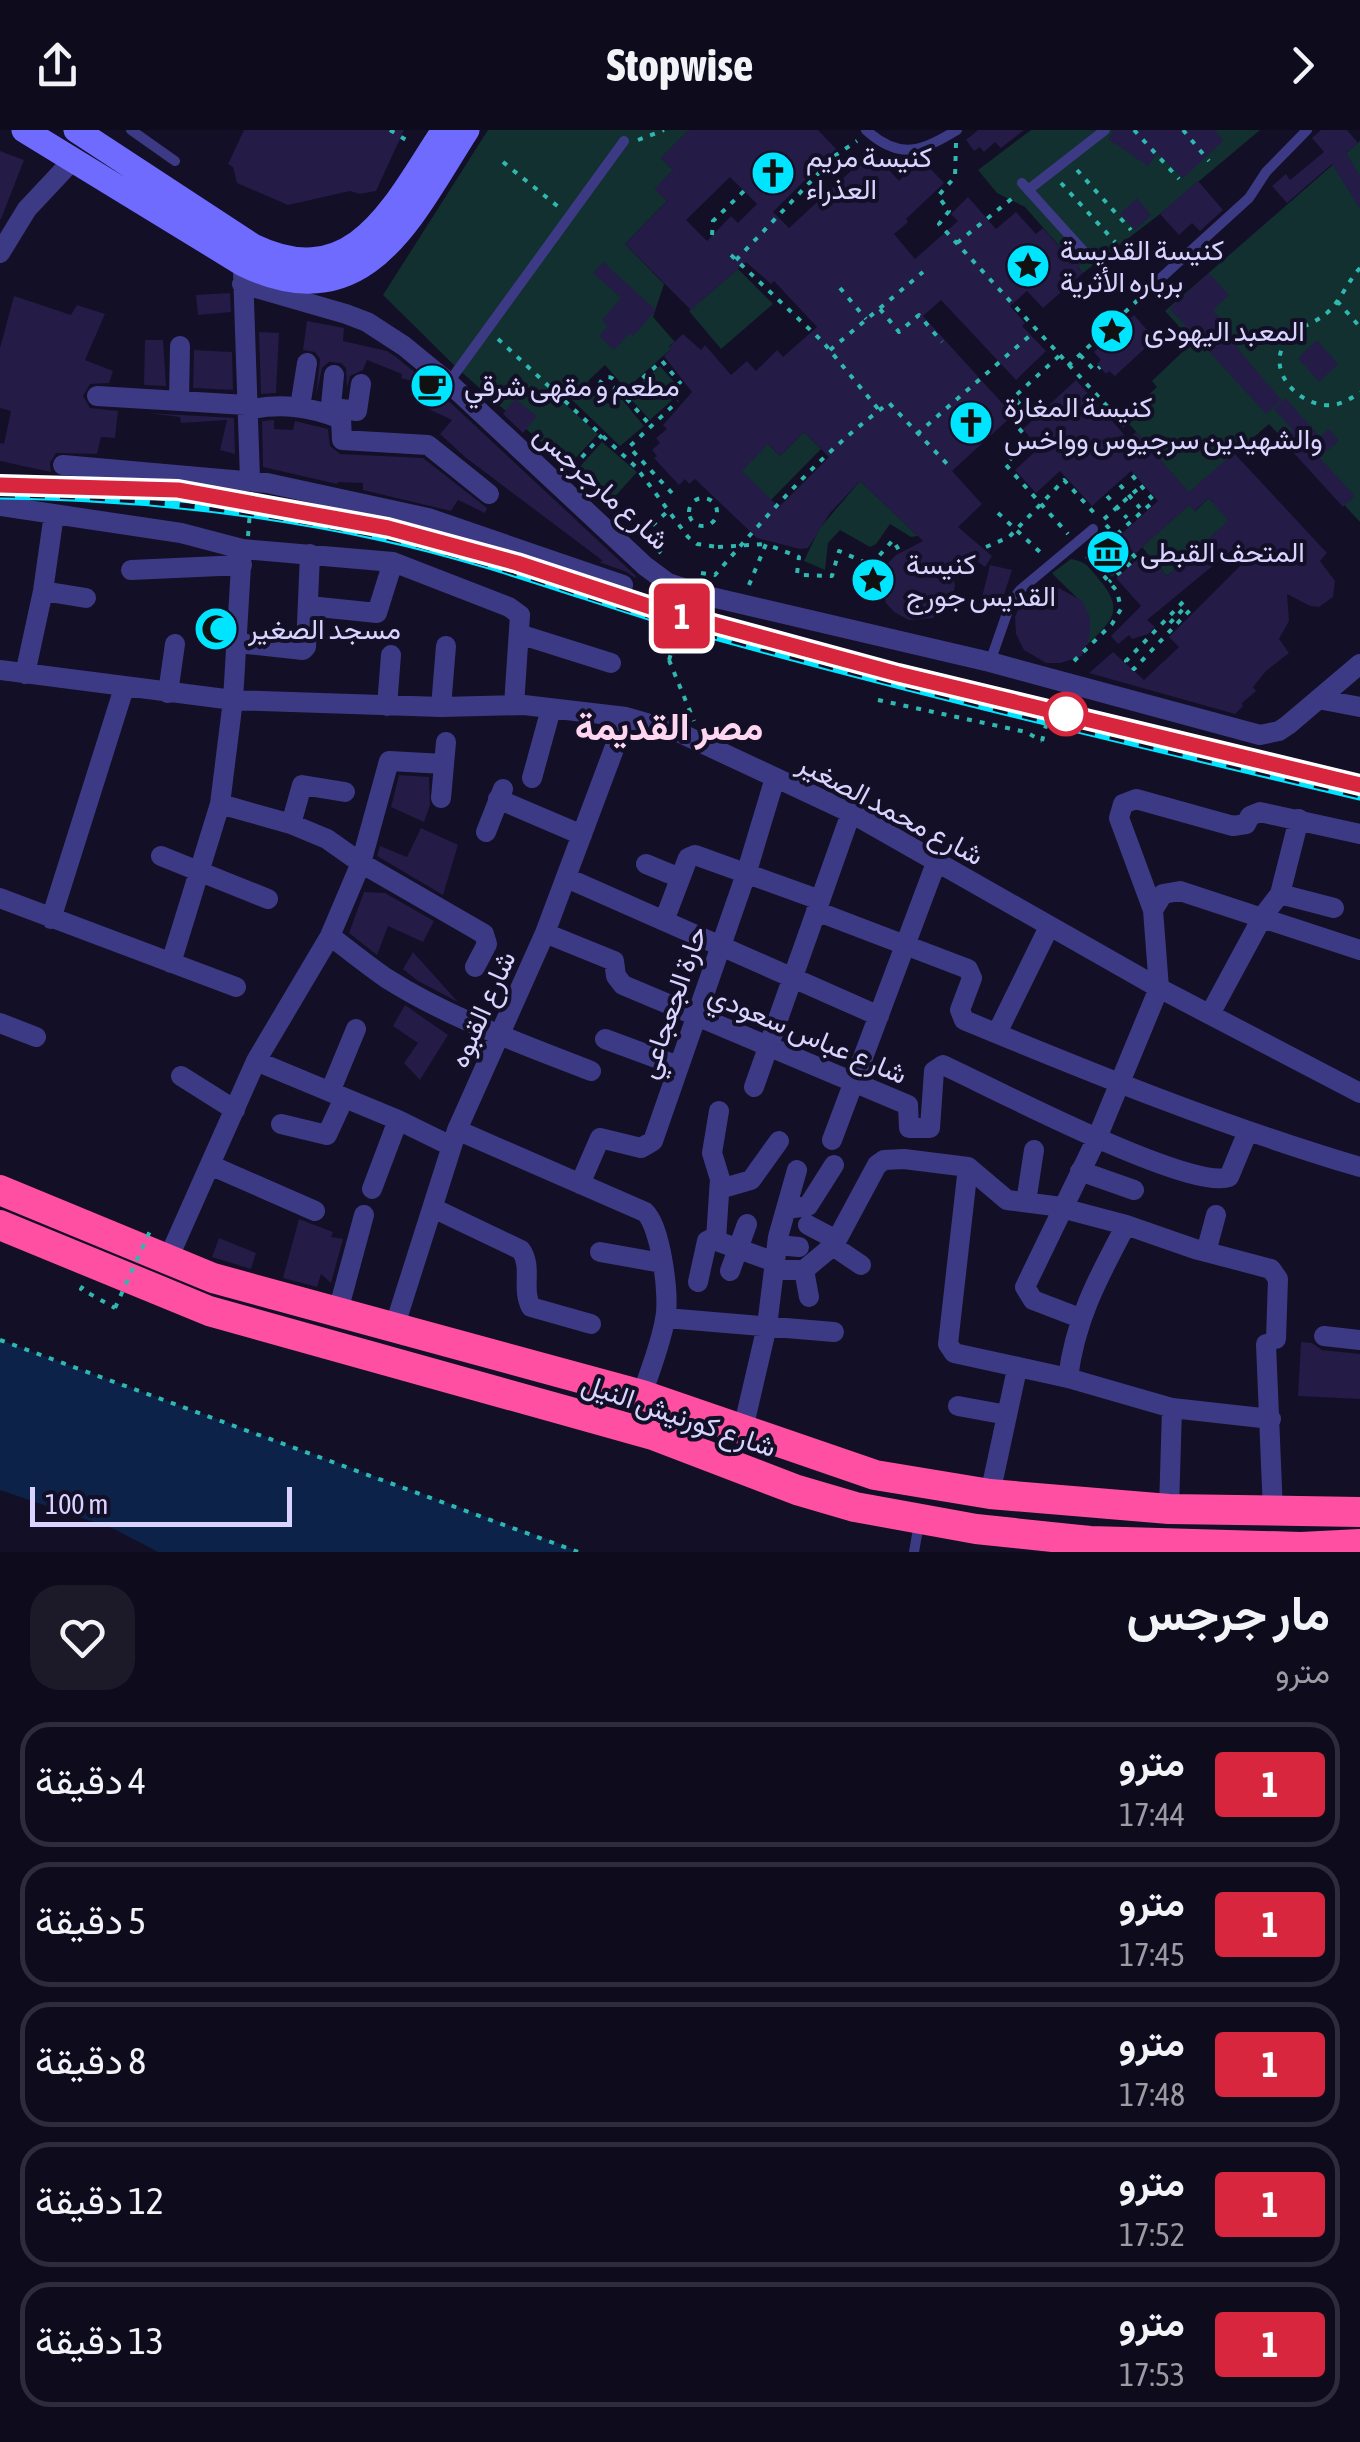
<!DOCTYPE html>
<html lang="ar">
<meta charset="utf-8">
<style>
:root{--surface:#0e0b1c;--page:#1c1929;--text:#f1f3f6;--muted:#9b9ba3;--line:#2e2b3b}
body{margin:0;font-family:"Asap Condensed",Vazirmatn,sans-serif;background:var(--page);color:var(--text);direction:rtl;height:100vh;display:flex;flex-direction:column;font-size:38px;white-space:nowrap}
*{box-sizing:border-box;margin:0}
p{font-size:32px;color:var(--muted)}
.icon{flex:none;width:55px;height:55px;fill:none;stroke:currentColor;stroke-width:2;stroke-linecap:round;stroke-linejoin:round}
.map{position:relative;height:1422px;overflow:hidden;direction:ltr}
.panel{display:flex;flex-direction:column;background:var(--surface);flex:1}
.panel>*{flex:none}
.badge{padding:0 20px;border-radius:8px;font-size:35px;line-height:65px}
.scale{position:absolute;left:30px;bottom:25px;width:262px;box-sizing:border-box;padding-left:10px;border:5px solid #d9d4ff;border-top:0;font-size:28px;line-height:35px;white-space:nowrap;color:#d9d4ff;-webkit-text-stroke:8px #130f26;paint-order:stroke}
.map>.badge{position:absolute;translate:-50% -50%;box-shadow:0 0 0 5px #fff}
.round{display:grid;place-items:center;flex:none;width:105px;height:105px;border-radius:30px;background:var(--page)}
.summary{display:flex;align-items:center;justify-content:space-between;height:170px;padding:0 30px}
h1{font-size:48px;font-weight:700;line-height:75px}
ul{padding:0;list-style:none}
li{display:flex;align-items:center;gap:30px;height:125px;margin:0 20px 15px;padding:0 10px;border:5px solid var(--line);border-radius:30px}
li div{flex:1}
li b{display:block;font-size:38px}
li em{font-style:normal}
li .badge{min-width:110px;font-weight:700;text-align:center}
header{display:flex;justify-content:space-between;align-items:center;height:130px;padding:0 30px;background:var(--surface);font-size:45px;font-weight:700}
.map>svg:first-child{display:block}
.green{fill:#12302f}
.water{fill:#0c2248}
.building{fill:#241b47;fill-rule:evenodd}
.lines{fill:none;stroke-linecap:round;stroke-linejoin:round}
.path{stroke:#2fb8b0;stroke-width:4;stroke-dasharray:5 8;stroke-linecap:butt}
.lane{stroke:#3d3a85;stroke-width:10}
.street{stroke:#3d3a85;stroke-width:20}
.secondary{stroke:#6f6bff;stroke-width:25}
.highway{stroke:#ff4fa3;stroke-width:30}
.rail-casing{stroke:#00e5ff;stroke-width:9}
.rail{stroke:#130f26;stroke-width:5;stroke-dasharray:15;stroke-linecap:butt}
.path-bridge{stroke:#2fb8b0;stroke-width:4;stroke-dasharray:5 8;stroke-linecap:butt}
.line-casing{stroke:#fff;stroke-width:22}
.line{stroke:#d7263d;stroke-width:15}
.stop-dot{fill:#fff;stroke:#d7263d;stroke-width:5}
.labels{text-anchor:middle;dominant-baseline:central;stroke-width:8;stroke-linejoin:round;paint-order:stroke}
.poi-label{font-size:28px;fill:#d9d4ff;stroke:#130f26;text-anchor:start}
.street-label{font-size:28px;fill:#d9d4ff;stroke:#130f26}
.district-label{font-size:38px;font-weight:bold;fill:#ffd6f0;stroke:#130f26}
</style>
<header><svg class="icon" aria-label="forward" viewBox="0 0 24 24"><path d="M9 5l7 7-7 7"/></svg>Stopwise<svg class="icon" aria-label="share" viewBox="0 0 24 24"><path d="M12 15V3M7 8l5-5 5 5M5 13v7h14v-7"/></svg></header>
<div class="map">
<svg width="1360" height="1422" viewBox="0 0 1360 1422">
<rect width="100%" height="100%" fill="#130f26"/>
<path class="green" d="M488 0H689L661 28 673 40 655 59 667 71 625 114 664 154 653 187 675 212 669 216 671 219 626 259 605 235 588 251 611 276 620 267 644 296 620 316 569 267 562 271 598 304 568 336 458 239 383 165Z
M1031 0H1260L1160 84 1083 143 1025 77 997 63 978 40Z
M1360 11V392L1269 294 1189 363 1124 288 1157 257 1152 251 1193 212 1165 181Z
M738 139 773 174 721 219 689 181Z
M660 236 682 261 650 290 627 265Z
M804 302 821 319 771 370 705 307 768 314 780 326Z
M602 312 637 342 610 372 575 342Z
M860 351 918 406 911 407 890 394 876 414 870 417 840 400 828 413 825 440 804 431 819 399Z
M1209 368 1212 372 1247 375 1167 446 1142 417 1189 375 1195 381Z
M1096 401 1111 413 1116 409 1133 428 1112 447C1098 434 1086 420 1096 401Z
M1071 429C1085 431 1089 437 1097 447 1129 483 1109 492 1081 521 1103 479 1077 471 1052 443Z"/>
<path class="water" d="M0 1210 563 1415 578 1422H158L114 1399 0 1360Z"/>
<path class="building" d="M244 0H404L376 61 360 64 350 61 288 75 237 53 233 37 228 34Z
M689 0H818L836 19 773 82 789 98 864 29 882 32 899 51 921 29 944 53 906 89 908 92 894 104 915 129 958 91 951 84 968 67 996 99 1016 82 1036 104 1043 98 1064 122 1069 118 1083 133 1077 137 1083 143 1043 178 1027 161 1010 176 1025 193 1022 196 1046 221 1016 250 941 170 923 186 1013 285 952 341 982 374 958 397 992 426 985 437 967 424 953 444 955 456 950 473 933 488 909 490 894 482 886 473 881 456 887 434 896 425 923 411 860 351 830 383 808 418 800 419 757 408 695 349 689 354 685 349 679 355 654 328 657 326 652 320 660 313 656 308 667 299 663 295 692 262 664 226 671 219 669 217 683 204 701 220 705 215 731 245 747 231 756 241 777 220 783 227 817 197 774 151 771 154 746 132 691 180 625 114 667 71 654 59 673 40 661 28ZM730 47 757 74 738 93 731 86 707 111 686 90ZM804 302 829 327 779 377 742 341 768 314 780 326Z
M978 0H1024L1001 18 995 12 984 22 980 17 974 21 966 10Z
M1114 0H1215L1223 11 1183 48 1157 23 1148 36 1108 9Z
M1321 0H1347L1358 13 1346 23 1360 46V79L1332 34 1287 73 1272 56 1286 44 1290 50 1324 22 1312 8Z
M0 21 24 30 1 89H0Z
M1198 51 1223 80 1200 101 1192 93 1179 105 1160 84Z
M1137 68 1151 85 1135 100 1120 84Z
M603 132 656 180 633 206 630 203 614 220 599 206 608 196 602 190 621 168 593 143Z
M1209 143 1229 165 1213 180 1230 199 1225 203 1281 270 1266 284 1170 179Z
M230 163 231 182 198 185 196 165Z
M14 166 71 185 77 175 105 184 85 230 113 241 109 253 90 254 83 266 90 278 118 281 115 308 101 307 97 324 56 323 50 333 51 342 0 331V313L4 314 11 281 0 278V218Z
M1134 185 1155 209 1115 246 1109 241 1106 244 1097 234 1101 230 1094 222Z
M307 191 344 198 343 211 387 221 396 227 439 262 636 446 635 448 627 442 599 432 603 431 465 327 440 304 452 290 416 273 418 268 410 265 415 252 401 248 402 244 367 230 363 240 350 246 347 258 346 238 341 233 329 232 322 238 316 267 320 229 315 222 303 220Z
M259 202 279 203 276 263 261 264Z
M145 210H163L166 256 144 255Z
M1317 210 1338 234 1319 252 1298 228Z
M194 220 232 222 233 260 193 258Z
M1076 250 1128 309 1136 302 1189 362 1234 323 1327 423 1320 431 1335 451 1333 467 1319 477 1310 476 1287 464 1289 491 1279 509 1289 523 1266 541 1253 557 1256 561 1242 573 1243 576 1235 584 1089 543 1113 522 1144 550 1179 517 1169 507 1243 433 1232 420 1147 490 1155 497 1148 504 1132 509 1129 505 1118 514 1111 506 1141 476 1116 448 1146 422 1167 446 1228 391 1209 368 1194 381 1189 375 1135 424 1119 406 1158 371 1131 341 1092 376 1060 341 1036 363 1015 340 1039 318 1023 299Z
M1285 268 1320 307 1329 299 1339 311 1319 327 1355 366 1343 377 1282 310 1293 300 1274 279Z
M515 269 537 286 523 303 503 284Z
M147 283 234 288 235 324 220 320 227 290 181 293 180 287Z
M274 290V299L293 300 295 291 328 299 330 316 340 324 423 328 487 378 485 383 458 370 451 381 363 360V353L338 352 337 354 263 337 262 291Z
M990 435 1012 440 999 480 980 475Z
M1059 458 1082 471 1090 487V505L1082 526 1061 533H1046L1024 520 1016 504 1015 487 1021 473 1033 464Z
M399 645 429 647 430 675 424 692 391 677Z
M421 698 458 715 443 765 377 726 380 716 407 727Z
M364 762 385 763 434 791 423 812 388 796 377 825 349 803Z
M413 822 457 871H456L418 851 403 839Z
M405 875 448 905 420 950 404 933 418 913 393 896Z
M299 1089 333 1102 331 1107 343 1109 331 1153 321 1144 317 1157 283 1148Z
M219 1108 256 1123 251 1139 212 1127Z
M1301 1212 1312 1213 1322 1220 1360 1224V1269L1298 1266Z"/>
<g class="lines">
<path class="path" d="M390 0 411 13
M1134 0 1179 49
M1183 0 1209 31
M638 10 664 0
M956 13 955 47 938 66 949 81 939 94 1130 301
M503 32 561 79
M1077 40 1131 100
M1061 53 1115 112
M712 105 713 91 744 61
M957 113 1015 66
M731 125 823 212 879 280
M736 130 836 25 857 11
M1360 138C1348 151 1341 170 1328 182 1312 197 1288 197 1281 221 1272 250 1306 278 1332 275 1343 274 1352 268 1360 262
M840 158 866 189
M1337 171 1360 197
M880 179 899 202 919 185 942 212
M498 209 636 337 688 407 697 414 718 417
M830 220 923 142
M1080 225 1095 241 1100 237
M1059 226 1014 267 1027 283 1015 294 1030 311 1005 334 1068 404
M1068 236 1141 167
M600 255a8 8 0 1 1 16 0a8 8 0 1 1-16 0Z
M618 259 651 296
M623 265 662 231 681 254
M917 304 1034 202
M573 337 602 305
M1120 355 1140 378
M672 363 629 317 678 271
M1107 366 1127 388
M689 382a14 14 0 1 1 28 0a14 14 0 1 1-28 0Z
M998 383 1041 423
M1104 389 1141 356
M1106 395 1136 428 1109 452
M1117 404 1154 371 1131 344
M986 417 1009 407 1064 350 1096 385
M661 423 643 404 668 381
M871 435 893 410 900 422
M701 443 715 445C770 382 821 323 889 273L952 339
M749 455 766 414 799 427 797 444 801 445 832 446 839 421 871 435 867 457 882 462
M1183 472 1126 531 1134 539 1190 480
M1170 493 1186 476
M669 530 694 591
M1074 531 1112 494 1121 479 1117 461 1084 423
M878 570 1026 602 1042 611
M1057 570 1072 578V574
M83 1156 81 1159 115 1178
M0 1210 578 1422"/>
<path class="lane" d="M131 0 175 31
M866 0C900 31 922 21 957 0
M1022 53 1088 126
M1028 60 1105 0
M1151 157 1249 68 1266 42 1307 0
M449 252 624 11
M990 532 1011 472 1020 460 1093 399
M914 1422 919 1393"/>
<path class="street" d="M0 123 27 79 73 30
M243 141 250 349
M242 154 346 184 367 192 404 216 448 252 645 436 668 453 707 466 990 532 1260 605 1279 601 1288 595 1360 534
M97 266 246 275
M179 271 180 216
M300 277 307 233
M247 280C280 273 309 276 341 289L342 310 428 315 489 364
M330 285 334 245
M338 287 341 279 357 281 361 254
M63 335 267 353 428 388 623 455
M0 376 181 403 242 419 393 432 509 477 520 485 514 575
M131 440 242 435
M43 461 86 468
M309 476 377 483 393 432
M519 504 611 533
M237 513 303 520 306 517 310 424
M0 540 233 570 441 577 524 575 626 587 678 602 851 683 1159 858 1360 963
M25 544 43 461 54 384
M168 563 175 514
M1318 569 1360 577
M387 576 391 525
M441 577 446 516
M532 648 551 579
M441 668 446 612
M498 669 582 705
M220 674 291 694 327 709 361 733 484 804 487 814 475 837
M291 694 302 655 345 662
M486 702 503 659
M161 726 268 769
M646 734 680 748
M567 748 879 886
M1280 764 1334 778
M0 768 236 857
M1153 780 1163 764 1180 761 1360 820
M816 781 968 839 972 848 960 880 964 890C1094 944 1225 997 1360 1037
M51 789 124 558
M664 791 688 728 695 725 820 770
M545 803 614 831 616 846 623 855 908 975 909 998H930L934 941 943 935C989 956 1191 1062 1229 1047L1248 1001
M330 806C349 820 367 835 386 848 449 888 522 914 591 941
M171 833 220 674 233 570 242 419
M1210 884 1263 786 1280 764 1299 689
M0 893 36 907
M997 903 1049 797
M605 909 678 936
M256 931 398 990 451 1016
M181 946 235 980
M754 957 851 683
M330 962 356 899
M281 994 327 1005 344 968
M457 1000 645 1082C661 1097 670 1167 665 1189 661 1214 650 1240 642 1265
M832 1010 936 733
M210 1035 315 1081
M968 1037 948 1214 954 1223 1068 1248C1075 1189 1099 1146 1126 1095
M1080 1041 1134 1060
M580 1054 600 1008 641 1018 653 1011 747 741 775 648
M372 1059 398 990
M720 1059 751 1050 779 1011
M1026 1072 1034 1020
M433 1078 521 1120C533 1138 521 1158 531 1177L591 1194
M786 1079 808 1076 834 1035
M808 1095 829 1106 834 1115
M716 1109 720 1049 712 1023 719 981
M777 1115 799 1117
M833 1116 861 1135
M600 1122 662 1133
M1206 1122 1216 1085
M168 1129 256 931 330 806 361 733 389 631 444 634
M774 1140H804L834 1115 877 1035 884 1030 904 1029 968 1037 1007 1070 1054 1076 1126 1095 1195 1119 1271 1139 1278 1149 1276 1209
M804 1140 809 1167
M730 1141 747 1094
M698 1152 707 1111 711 1109 775 1132
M338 1181 364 1085
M666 1188 834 1202
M1080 1188 1033 1170 1025 1157 1097 1008 1159 858 1153 780 1119 688 1123 674 1136 669 1233 696 1246 694 1250 686 1260 682 1360 704
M395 1195 457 1000 545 803 626 587
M1324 1206 1360 1210
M1266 1214 1273 1382
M1068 1248 1172 1278 1271 1289
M958 1276 1007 1285
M743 1299 767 1196 778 1107 797 1040
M990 1364 1017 1239
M1169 1379 1172 1278"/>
<path class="secondary" d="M24 0 243 134C365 194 411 87 467 0
M76 0 253 116C356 166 396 71 444 0"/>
<path class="highway" d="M0 1060 213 1148 642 1265 875 1345 990 1364 1169 1379 1360 1382
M0 1095 209 1181 653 1305 797 1360 855 1377 976 1399 1090 1411 1301 1417 1360 1414"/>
<defs>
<path id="rail" d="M0 365C128 366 257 380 382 407 498 432 609 477 722 508 934 566 1147 616 1360 666"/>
</defs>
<use href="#rail" class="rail-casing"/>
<use href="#rail" class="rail"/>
<path class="path-bridge" d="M248 406 252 358
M718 417 766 414
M669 530 687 472
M1042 611 1053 568
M115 1178 150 1101"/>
</g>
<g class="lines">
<defs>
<path id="line" d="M0 355 178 360 388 398 517 433 654 478 898 544 1360 655"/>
</defs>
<use href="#line" class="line-casing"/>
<use href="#line" class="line"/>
</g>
<defs>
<symbol id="church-disc" viewBox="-11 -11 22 22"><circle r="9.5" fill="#00e5ff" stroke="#130f26"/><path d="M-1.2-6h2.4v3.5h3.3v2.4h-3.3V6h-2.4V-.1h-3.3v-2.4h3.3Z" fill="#111"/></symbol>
<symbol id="sight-disc" viewBox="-11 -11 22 22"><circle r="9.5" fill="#00e5ff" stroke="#130f26"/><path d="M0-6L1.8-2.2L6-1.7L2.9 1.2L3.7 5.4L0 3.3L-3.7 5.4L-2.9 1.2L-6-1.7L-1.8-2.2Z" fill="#111"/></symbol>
<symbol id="cafe-disc" viewBox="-11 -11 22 22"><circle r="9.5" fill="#00e5ff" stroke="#130f26"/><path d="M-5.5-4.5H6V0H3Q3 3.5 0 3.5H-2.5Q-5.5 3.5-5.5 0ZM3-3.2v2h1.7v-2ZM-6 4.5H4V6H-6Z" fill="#111"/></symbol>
<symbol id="museum-disc" viewBox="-11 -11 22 22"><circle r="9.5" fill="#00e5ff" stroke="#130f26"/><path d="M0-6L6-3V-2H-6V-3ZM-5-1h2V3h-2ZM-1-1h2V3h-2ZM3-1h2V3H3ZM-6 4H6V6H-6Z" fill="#111"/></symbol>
<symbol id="mosque-disc" viewBox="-11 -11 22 22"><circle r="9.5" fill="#00e5ff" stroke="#130f26"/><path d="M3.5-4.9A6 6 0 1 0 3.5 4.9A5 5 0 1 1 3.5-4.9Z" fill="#111"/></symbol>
</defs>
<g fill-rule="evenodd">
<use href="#church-disc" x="748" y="18" width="50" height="50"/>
<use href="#sight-disc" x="1003" y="111" width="50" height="50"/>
<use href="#sight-disc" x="1087" y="176" width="50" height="50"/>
<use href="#cafe-disc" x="407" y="231" width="50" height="50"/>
<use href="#church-disc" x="946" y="268" width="50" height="50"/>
<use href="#museum-disc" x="1083" y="397" width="50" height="50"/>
<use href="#sight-disc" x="848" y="425" width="50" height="50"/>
<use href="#mosque-disc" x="191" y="474" width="50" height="50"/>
</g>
<circle class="stop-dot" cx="1066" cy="584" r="20"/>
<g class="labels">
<g class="poi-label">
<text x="806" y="27">كنيسة مريم<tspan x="806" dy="32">العذراء</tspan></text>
<text x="1060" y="120">كنيسة القديسة<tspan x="1060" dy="32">برباره الأثرية</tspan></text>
<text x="1144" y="201">المعبد اليهودى</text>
<text x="464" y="256">مطعم و مقهى شرقي</text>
<text x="1004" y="277">كنيسة المغارة<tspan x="1004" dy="32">والشهيدين سرجيوس وواخس</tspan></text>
<text x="1140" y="422">المتحف القبطى</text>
<text x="906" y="434">كنيسة<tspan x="906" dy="32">القديس جورج</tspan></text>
<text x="248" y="499">مسجد الصغير</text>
</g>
<g class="street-label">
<text transform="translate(602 357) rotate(42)">شارع مارجرجس</text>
<text transform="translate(891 679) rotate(28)">شارع محمد الصغير</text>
<text transform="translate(672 872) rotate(-71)">حارة الجعجاعي</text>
<text transform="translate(482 879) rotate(-66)">شارع القبوه</text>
<text transform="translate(808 904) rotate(23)">شارع عباس سعودي</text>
<text transform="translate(679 1285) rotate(19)">شارع كورنيش النيل</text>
</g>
<g class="district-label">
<text x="669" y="596">مصر القديمة</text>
</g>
</g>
</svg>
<div class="scale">100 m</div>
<b class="badge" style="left:682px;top:486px;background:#d7263d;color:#fff">1</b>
</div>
<section class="panel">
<div class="summary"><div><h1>مار جرجس</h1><p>مترو</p></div><a class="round"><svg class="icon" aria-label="heart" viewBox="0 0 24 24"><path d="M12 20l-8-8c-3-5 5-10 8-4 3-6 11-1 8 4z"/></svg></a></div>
<ul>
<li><span class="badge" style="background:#d7263d;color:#fff">1</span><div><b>مترو</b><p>17:44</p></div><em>4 دقيقة</em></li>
<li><span class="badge" style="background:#d7263d;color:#fff">1</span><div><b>مترو</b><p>17:45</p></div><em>5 دقيقة</em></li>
<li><span class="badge" style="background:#d7263d;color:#fff">1</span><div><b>مترو</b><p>17:48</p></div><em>8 دقيقة</em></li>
<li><span class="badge" style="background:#d7263d;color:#fff">1</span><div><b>مترو</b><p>17:52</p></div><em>12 دقيقة</em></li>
<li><span class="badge" style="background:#d7263d;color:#fff">1</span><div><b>مترو</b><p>17:53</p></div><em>13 دقيقة</em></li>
</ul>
</section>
